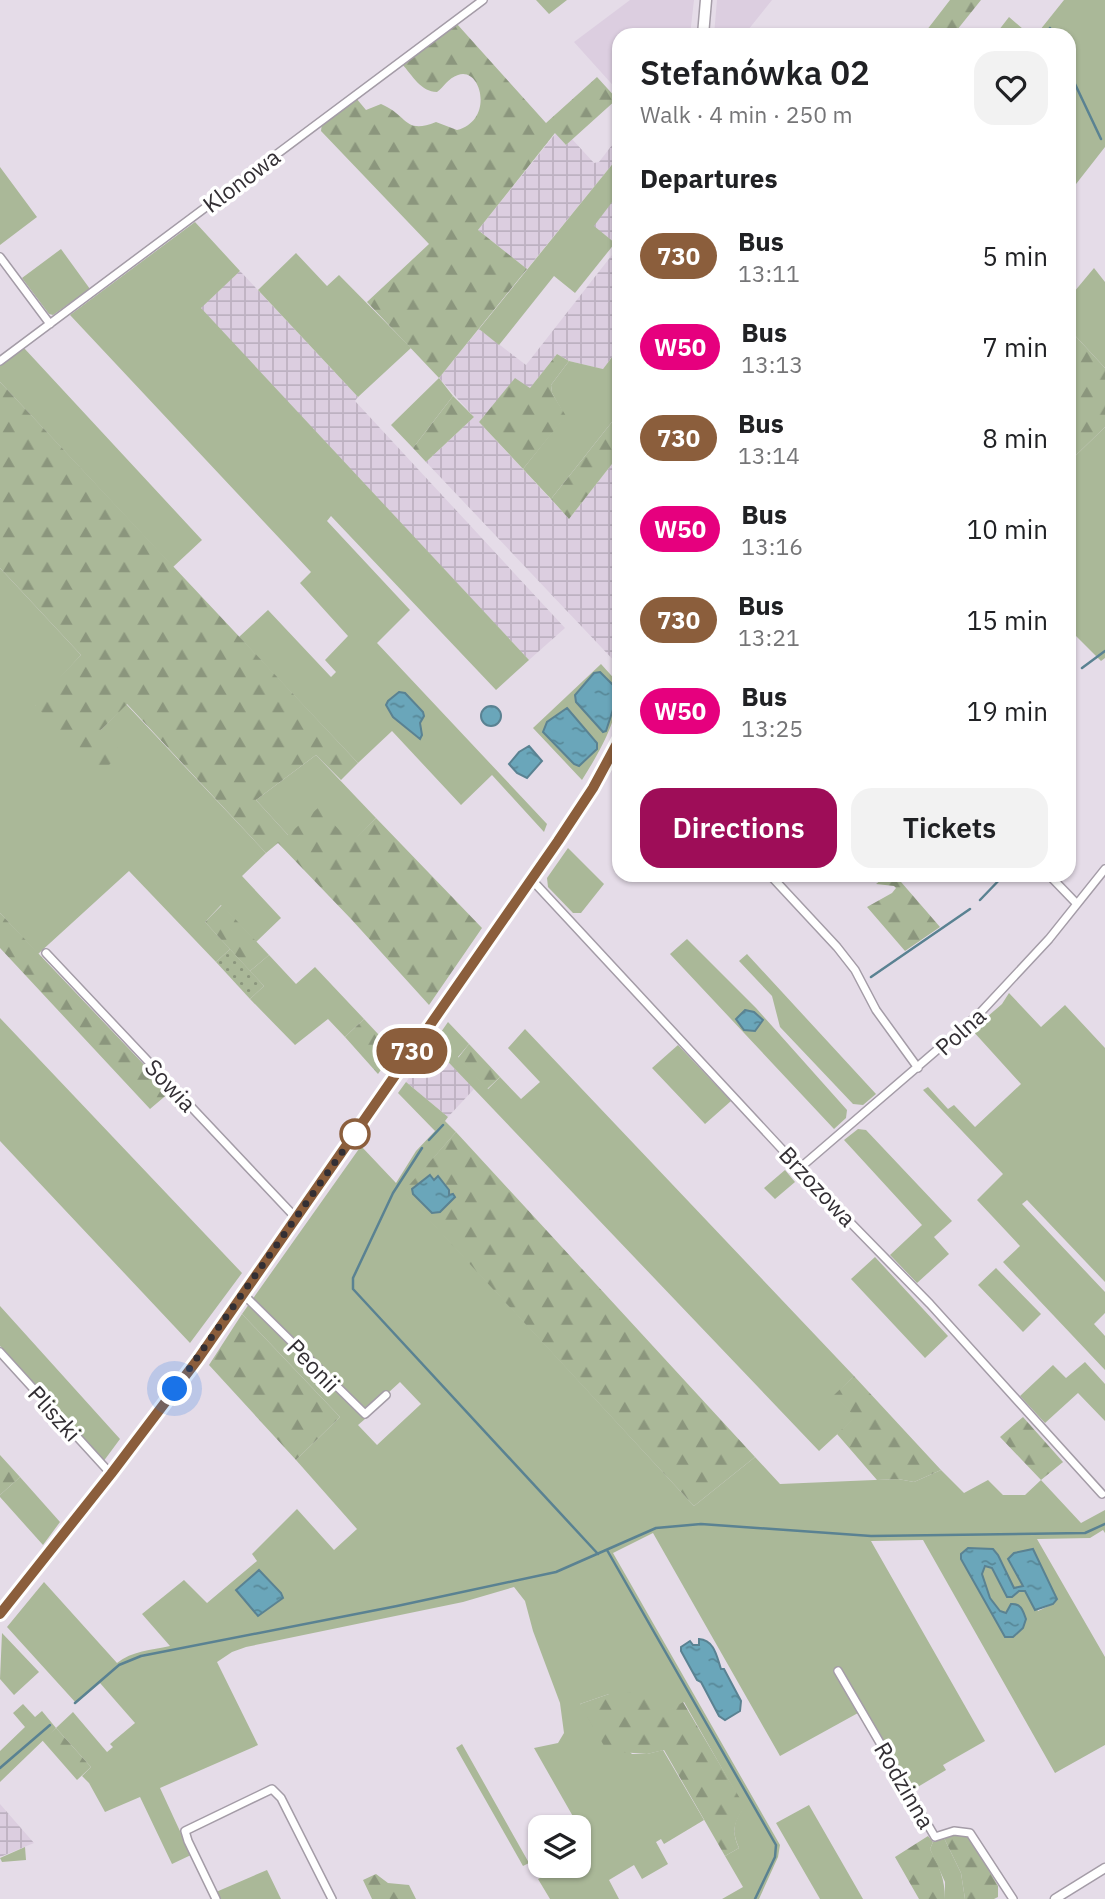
<!DOCTYPE html>
<meta charset="utf-8">
<style>
:root{--surface:#fff;--page:#f2f2f2;--text:#202124;--muted:#757577;--accent:#9e0d58}
body{margin:0;font-family:"IBM Plex Sans",sans-serif;background:var(--page);color:var(--text);height:100vh;display:flex;flex-direction:column;font-size:26px;white-space:nowrap}
*{box-sizing:border-box;margin:0}
p{font-size:23px;color:var(--muted)}
.icon{flex:none;width:38px;height:38px;fill:none;stroke:currentColor;stroke-width:2;stroke-linecap:round;stroke-linejoin:round}
.map{position:relative;flex:1;overflow:hidden}
.details{position:absolute;left:612px;top:28px;width:464px;height:854px;display:flex;flex-direction:column;background:var(--surface);border-radius:21px;box-shadow:0 2px 5px #0004}
.details>*{flex:none}
.badge{padding:0 14px;border-radius:23px;font-size:24px;line-height:46px}
.controls{position:absolute;left:528px;top:1815px;display:grid;gap:14px}
.controls a{display:grid;place-items:center;width:63px;height:63px;border-radius:14px;background:var(--surface);box-shadow:0 2px 5px #0004;font-size:35px}
.you{position:absolute;width:35px;height:35px;margin:-18px;border:5px solid #fff;border-radius:50%;background:#1a73e8;box-shadow:0 0 0 10px #1a73e833}
.map>.badge{position:absolute;translate:-50% -50%;box-shadow:0 0 0 4px #fff}
h2{padding:0 28px;font-size:26px;line-height:63px}
.round{display:grid;place-items:center;flex:none;width:74px;height:74px;border-radius:21px;background:var(--page)}
.head{display:flex;align-items:center;justify-content:space-between;height:119px;padding:0 28px}
h1{font-size:33px;font-weight:600;line-height:52px}
.cta{display:flex;gap:14px;margin-top:auto;padding:14px 28px}
.cta a{flex:1;height:80px;border-radius:21px;background:var(--accent);color:#fff;font-size:28px;font-weight:600;line-height:80px;text-align:center}
.cta a+a{background:var(--page);color:var(--text)}
ul{padding:0;list-style:none}
li{display:flex;align-items:center;gap:21px;height:91px;padding:0 28px}
li div{flex:1}
li b{display:block;font-size:26px}
li em{font-style:normal}
li .badge{min-width:77px;font-weight:700;text-align:center}
.map>svg:first-child{display:block}
.built{fill:#dccee0}
.industrial{fill:url(#industrial-grid)}
.grass{fill:#aab898;fill-rule:evenodd}
.forest{fill:url(#forest-firs)}
.garden{fill:url(#garden-dots)}
.water{fill:url(#water-ripples);stroke:#5a8292;stroke-width:2}
.lines{fill:none;stroke-linecap:round;stroke-linejoin:round}
.stream{stroke:#5a8292;stroke-width:2.5}
.minor-casing{stroke:#a49ca7;stroke-width:10}
.tertiary-casing{stroke:#a49ca7;stroke-width:11}
.secondary-casing{stroke:#a49ca7;stroke-width:13}
.minor{stroke:#fff;stroke-width:7}
.tertiary{stroke:#fff;stroke-width:8}
.secondary{stroke:#fff;stroke-width:10}
.line-casing{stroke:#fff;stroke-width:16}
.line{stroke:#8b5e3c;stroke-width:10}
.walk{stroke:#332f34;stroke-width:7;stroke-dasharray:0 12.6}
.stop-dot{fill:#fff;stroke:#8b5e3c;stroke-width:3.5}
.labels{text-anchor:middle;dominant-baseline:central;stroke-width:7;stroke-linejoin:round;paint-order:stroke}
.street-label{font-size:23px;fill:#332f34;stroke:#fff}
</style>
<div class="map">
<svg width="1105" height="1899" viewBox="0 0 1105 1899">
<defs>
<pattern id="industrial-grid" width="8" height="8" patternUnits="userSpaceOnUse" patternTransform="scale(1.75)"><rect width="8" height="8" fill="#dccee0"/><path d="M0 4h8M4 0v8" fill="none" stroke="#bdb1c1"/></pattern>
<pattern id="forest-firs" width="22" height="20" patternUnits="userSpaceOnUse" patternTransform="scale(1.75)"><rect width="22" height="20" fill="#aab898"/><path d="M5 1l3.5 6h-7zM16 11l3.5 6h-7z" fill="#8b967d"/></pattern>
<pattern id="garden-dots" width="8" height="8" patternUnits="userSpaceOnUse" patternTransform="scale(1.75)"><rect width="8" height="8" fill="#aab898"/><path d="M2 2h.1M6 6h.1" fill="none" stroke="#8b967d" stroke-width="1.8" stroke-linecap="round"/></pattern>
<pattern id="water-ripples" width="26" height="14" patternUnits="userSpaceOnUse" patternTransform="scale(1.75)"><rect width="26" height="14" fill="#6aa6ba"/><path d="M2 4q2-2 4 0t4 0M15 11q2-2 4 0t4 0" fill="none" stroke="#588898"/></pattern>
</defs>
<rect width="100%" height="100%" fill="#e5dce8"/>
<path class="built" d="M630 0H694L690 35H620L619 92 574 42Z
M717 0H772L744 35H714Z"/>
<path class="industrial" d="M556 133 566 145 572 139 594 163 599 162 619 136V156L527 269 478 230Z
M619 193V238L615 243 593 226Z
M619 246V348L603 369 569 361 557 354 530 388 515 379 479 422 569 519 619 455V666L426 462 474 417 439 378 479 329 526 365Z
M240 271 358 397 355 401 565 628 529 660 200 308Z
M432 1045 474 1089 448 1117 406 1082Z
M0 1804 34 1843 0 1857Z"/>
<path class="grass" d="M536 0H567L549 14Z
M1064 0H1105V147L1069 193V35H1036Z
M619 156V193L594 226 615 243 575 293 554 276 499 345 479 329Z
M0 167 37 217 0 245Z
M195 222 240 271 201 308 529 660 496 690 331 516 327 521 410 610 377 643 547 824 544 832 492 775 461 805 392 731 358 763 239 637 268 610 331 677 336 672 325 660 348 636 300 583 311 572 70 315Z
M61 249 90 289 53 315 49 314 22 278Z
M296 253 327 286 339 275 411 348 358 397 258 290Z
M1094 268 1105 282V368L1069 329V298Z
M24 348 202 540 173 567 0 382V366Z
M619 348V413L551 499 523 469 565 416 552 393 551 385 569 361 603 369Z
M439 378 453 396 413 448 391 425Z
M1105 427V658L1101 661 1076 636 1069 641V462Z
M0 568 81 655 35 705 101 730 126 704 266 853 242 876 281 918 256 942 221 905 205 922 230 949 216 962 129 871 38 954 0 913Z
M601 664 619 684C619 720 600 751 582 780L533 728Z
M316 755 376 818 351 843 288 835 256 800Z
M568 848 604 884 581 913H573L548 887 547 878Z
M687 939 756 1008 847 1110 846 1118 834 1129 670 954Z
M747 954 876 1094 863 1105 853 1104 780 1027 772 996 739 961Z
M269 955 296 984 315 967 364 1019 345 1037 328 1019 295 1045 250 999 264 986 250 971Z
M1009 993 1041 1027 1065 1005 1105 1048V1282L1027 1200 1022 1204 1105 1292V1313L1094 1324 1105 1336V1370L1003 1262 1020 1246 977 1200 1003 1174 923 1090 928 1087 948 1109 954 1105 975 1127 1021 1084 972 1030 1002 1004Z
M0 1018 242 1273 190 1343 0 1141Z
M448 1022 469 1044 458 1057 488 1089 500 1077 521 1099 540 1082 508 1048 525 1029 854 1376 835 1395 856 1417 819 1451 432 1045Z
M678 1045 731 1101 705 1124 652 1068Z
M406 1082 448 1117 445 1121 456 1132 404 1192 694 1506 755 1457 780 1484 898 1479 914 1482 941 1470 964 1493 988 1480 1003 1495H1025L1041 1480 1081 1523 1105 1510V1533L1103 1530 1090 1538 1037 1539 1105 1657V1745L1055 1773 923 1540 871 1541 985 1741 943 1765 946 1770 911 1791 840 1668 834 1672 858 1713 780 1756 653 1533 613 1553 780 1845 778 1857 759 1899H722L743 1887 725 1856 739 1848C731 1831 734 1821 744 1807L684 1702 659 1717 609 1694 580 1704 632 1754H647L663 1750 704 1820 664 1844 661 1839 656 1842 668 1864 642 1879 634 1865 609 1880 619 1899H550L538 1879 562 1866H579V1855L591 1848 534 1748 558 1743 564 1733 560 1703 533 1631 525 1601 514 1587 463 1602 246 1647 232 1652 217 1662 258 1745 160 1788 191 1855 172 1864 140 1797 105 1812 89 1783 82 1776 91 1767 56 1728 0 1782V1751L25 1727 13 1713 23 1704 35 1717 42 1711 56 1728 73 1712 107 1752 113 1747 110 1744 135 1723 100 1683 76 1703 7 1627 44 1582 117 1663C132 1651 151 1650 170 1646L142 1614 184 1580 207 1603 257 1561 252 1554 297 1509 334 1550 357 1529 296 1460 340 1417 242 1314 361 1146 396 1183 416 1151 435 1131 398 1093ZM400 1382 421 1404 377 1445 358 1425 365 1419 361 1414 386 1391 388 1393ZM968 1548 993 1549 1014 1588 1023 1586 1008 1558 1014 1553 1033 1549 1057 1599 1053 1604 1038 1611 1025 1591H1019L1012 1597H1007L992 1568 985 1566 981 1573 990 1598 1000 1611 1006 1613 1011 1604H1018L1005 1637 961 1559V1554Z
M858 1129 866 1130 952 1221 934 1237 949 1254 917 1283 890 1255 922 1225 844 1140Z
M785 1170 795 1182 775 1199 764 1188Z
M875 1257 948 1336 925 1358 851 1279Z
M996 1268 1041 1314 1023 1332 978 1285Z
M0 1306 120 1439 103 1462 0 1346Z
M1085 1362 1105 1384V1421L1078 1393 1045 1423 1020 1396 1053 1365 1066 1378Z
M20 1477 60 1522 43 1545 0 1497V1495Z
M2 1633 39 1672 14 1695 0 1679Z
M462 1744 529 1863 523 1866 456 1748Z
M809 1805 863 1899H820L776 1823Z
M944 1838 961 1873 965 1899H945V1882L930 1849 933 1842Z
M25 1847 26 1860 2 1862 0 1858Z
M267 1870 281 1899H220L216 1892Z"/>
<path class="forest" d="M950 0H981L953 35H923Z
M1009 17 1030 35H995Z
M457 24 546 123 597 77 617 99 566 145 555 133 478 230 527 269 439 378 367 302 429 244 321 131 322 123 356 98 366 110 381 104C408 115 404 135 436 122L457 130C495 120 481 66 458 75 448 78 444 87 437 92 421 92 412 75 402 64Z
M1069 329 1105 368V427L1069 462Z
M557 354 569 361 551 385 552 393 566 416 523 469 479 422 515 378 530 388Z
M0 382 358 763 341 780 316 755 256 800 288 835 318 808 351 842 376 818 482 928 429 1005 352 920 278 843 266 853 127 704 101 730 122 752 99 775 34 704 81 655 0 568Z
M453 396 474 417 426 462 413 448Z
M619 413V455L569 519 551 499Z
M887 875H895L940 927 905 951 867 907 892 893 896 888 894 886 876 884Z
M222 905 269 955 250 971 205 922Z
M0 913 170 1092 150 1109 0 948Z
M364 1019 394 1051 378 1074 345 1037Z
M469 1044 500 1077 487 1089 458 1058Z
M456 1132 755 1457 694 1506 403 1192Z
M242 1314 340 1417 296 1460 209 1365Z
M854 1376 941 1470 914 1482 898 1479 877 1480 837 1434 855 1417 834 1395Z
M1023 1417 1063 1462 1041 1480 1000 1437Z
M0 1455 20 1477 0 1495Z
M643 1692 659 1716 683 1702 745 1807C734 1822 731 1831 739 1848L725 1856 664 1750 647 1754 607 1751 580 1704 609 1694Z
M56 1728 91 1767 77 1780 42 1740Z
M955 1834 966 1836 973 1843 998 1886V1897L994 1899H965L961 1873 944 1838Z
M928 1836 933 1842 930 1849C939 1866 945 1879 945 1899H919L895 1857Z
M376 1874 388 1883 409 1885 416 1899H372L363 1880Z"/>
<path class="garden" d="M230 949 264 986 250 999 216 962Z"/>
<path class="water" d="M600 672 619 691 606 731 603 732 576 702 575 695 594 673Z
M399 692 405 693 423 712 424 716 420 723 422 735 420 739 393 717 386 705 388 701Z
M481 716a10 10 0 1 1 20 0a10 10 0 1 1-20 0Z
M567 708 597 743V749L579 766 574 764 543 732 547 722Z
M529 746 542 761 527 778 517 773 509 764 519 752Z
M745 1010 754 1012 763 1020 755 1031 744 1030 736 1019Z
M430 1175 434 1180 438 1176 449 1190V1195L453 1194 455 1197 440 1212 432 1213 413 1194 412 1189Z
M968 1548 993 1549 998 1555 1014 1588 1023 1586 1008 1559 1014 1553 1033 1549 1057 1599 1053 1604 1035 1610 1025 1591H1019L1012 1597H1007L992 1568 985 1566 982 1574 990 1598 1000 1611 1006 1613 1011 1604C1021 1603 1023 1611 1026 1619L1023 1628 1013 1637H1005L961 1559V1554Z
M259 1570 281 1593 283 1598 258 1616 236 1590Z
M699 1639C715 1640 717 1658 721 1669H724L741 1701 740 1711 725 1720 719 1716 701 1682 697 1680 681 1651V1647L690 1641 693 1645H699Z"/>
<g class="lines">
<path class="stream" d="M1050 28 1053 35
M1069 72 1070 73
M1075 84 1101 139
M1082 668 1105 651
M980 900 1004 875
M871 977 970 909
M429 1140 443 1125
M422 1148 393 1193 353 1278V1289L598 1554
M607 1550 776 1845 775 1857 755 1899
M75 1703 119 1665 141 1656 397 1606 556 1572 656 1528 701 1524 871 1536 1085 1533 1105 1524
M0 1768 50 1725"/>
<defs>
<path id="minor" d="M0 257 50 324
M0 361 483 0
M770 875 837 947 855 970 876 1010 918 1068
M1049 875 1077 904
M532 880 843 1215 930 1304 1102 1494
M46 953 296 1218
M801 1167 980 1013 1049 939 1105 869
M243 1294 365 1414 386 1395
M0 1352 111 1474
M838 1671 935 1837 954 1831 970 1833 1013 1899
M216 1899 188 1841 185 1831 272 1789 281 1798 332 1899"/>
<path id="tertiary" d="M1055 1899 1105 1868"/>
<path id="secondary" d="M703 35 706 0
M0 1614 111 1474 198 1359 558 841 593 788 620 738"/>
</defs>
<use href="#minor" class="minor-casing"/>
<use href="#tertiary" class="tertiary-casing"/>
<use href="#secondary" class="secondary-casing"/>
<use href="#minor" class="minor"/>
<use href="#tertiary" class="tertiary"/>
<use href="#secondary" class="secondary"/>
</g>
<g class="lines">
<defs>
<path id="line" d="M0 1614 111 1474 198 1359 558 841 593 788 620 738"/>
</defs>
<use href="#line" class="line-casing"/>
<use href="#line" class="line"/>
<path class="walk" d="M175 1389 355 1134"/>
</g>
<circle class="stop-dot" cx="355" cy="1134" r="14"/>
<g class="labels">
<g class="street-label">
<text transform="translate(241 180) rotate(-37)">Klonowa</text>
<text transform="translate(960 1031) rotate(-42)">Polna</text>
<text transform="translate(171 1085) rotate(47)">Sowia</text>
<text transform="translate(818 1186) rotate(47)">Brzozowa</text>
<text transform="translate(314 1365) rotate(46)">Peonii</text>
<text transform="translate(55 1413) rotate(48)">Pliszki</text>
<text transform="translate(905 1785) rotate(60)">Rodzinna</text>
</g>
</g>
</svg>
<div class="controls">
<a><svg class="icon" aria-label="layers" viewBox="0 0 24 24"><path d="M12 4l9 5-9 5-9-5zM3 14l9 5 9-5"/></svg></a>
</div>
<div class="you" style="left:175px;top:1389px"></div>
<b class="badge" style="left:412px;top:1051px;background:#8b5e3c;color:#fff">730</b>
<section class="details">
<div class="head"><div><h1>Stefanówka 02</h1><p>Walk · 4 min · 250 m</p></div><a class="round"><svg class="icon" aria-label="heart" viewBox="0 0 24 24"><path d="M12 20l-8-8c-3-5 5-10 8-4 3-6 11-1 8 4z"/></svg></a></div>
<h2>Departures</h2>
<ul>
<li><span class="badge" style="background:#8b5e3c;color:#fff">730</span><div><b>Bus</b><p>13:11</p></div><em>5 min</em></li>
<li><span class="badge" style="background:#e6007e;color:#fff">W50</span><div><b>Bus</b><p>13:13</p></div><em>7 min</em></li>
<li><span class="badge" style="background:#8b5e3c;color:#fff">730</span><div><b>Bus</b><p>13:14</p></div><em>8 min</em></li>
<li><span class="badge" style="background:#e6007e;color:#fff">W50</span><div><b>Bus</b><p>13:16</p></div><em>10 min</em></li>
<li><span class="badge" style="background:#8b5e3c;color:#fff">730</span><div><b>Bus</b><p>13:21</p></div><em>15 min</em></li>
<li><span class="badge" style="background:#e6007e;color:#fff">W50</span><div><b>Bus</b><p>13:25</p></div><em>19 min</em></li>
</ul>
<div class="cta"><a>Directions</a><a>Tickets</a></div>
</section>
</div>
